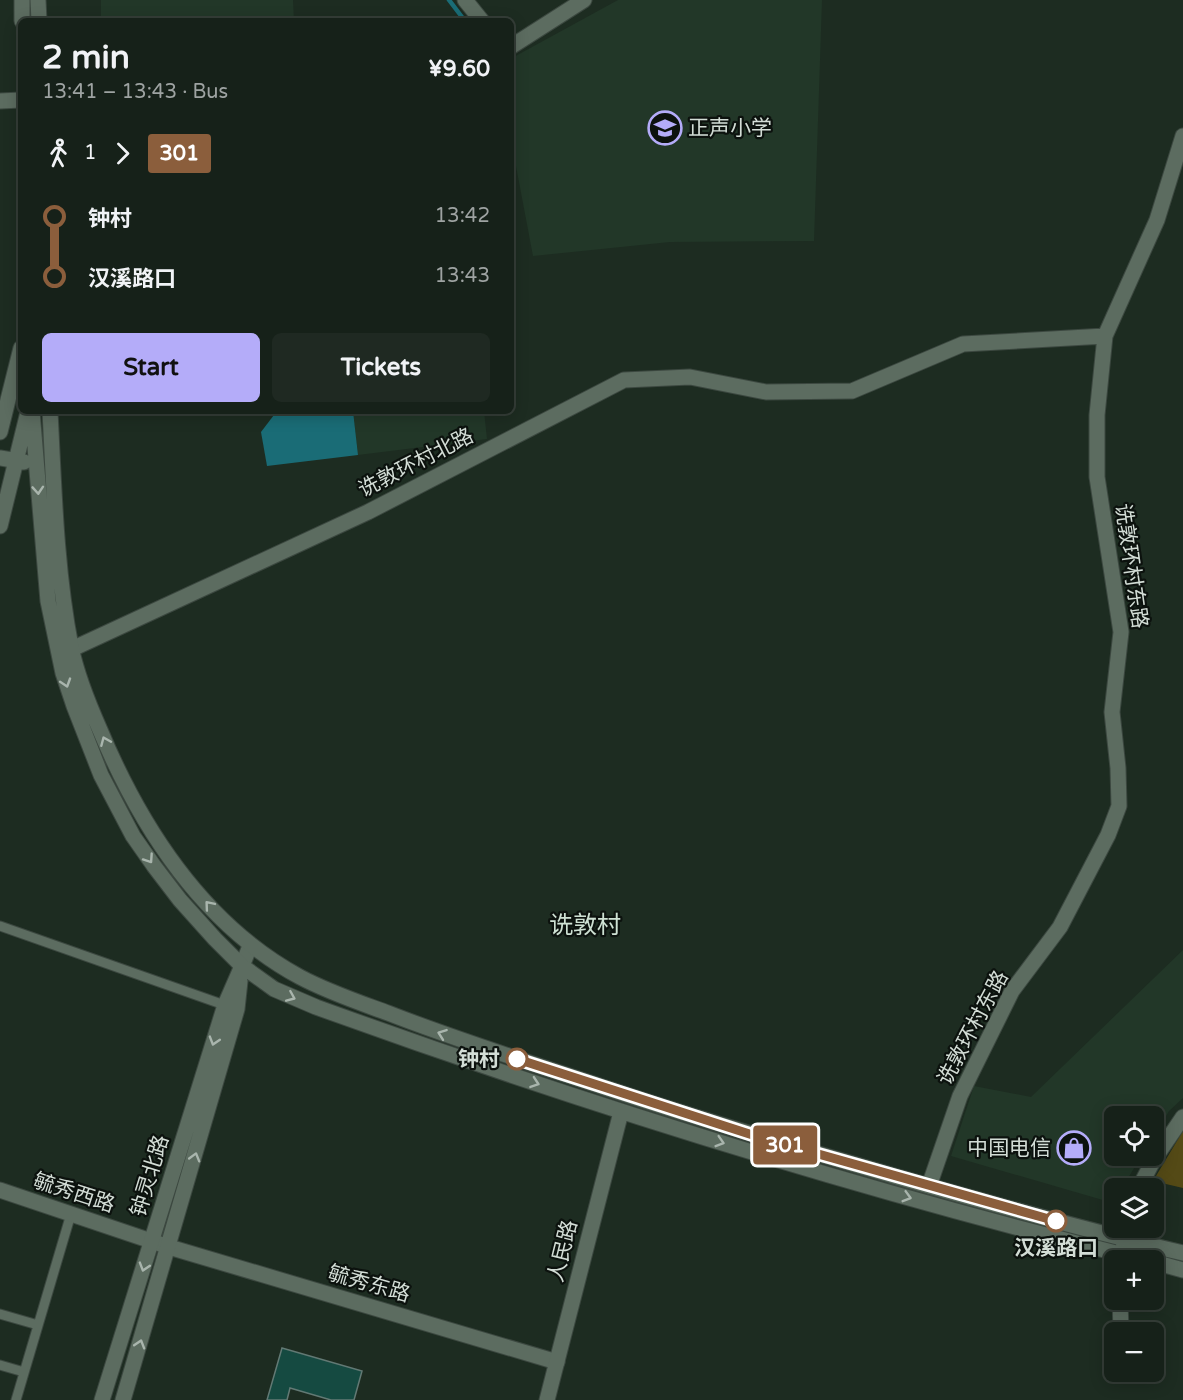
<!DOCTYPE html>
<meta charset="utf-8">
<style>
:root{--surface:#162119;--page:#1f2922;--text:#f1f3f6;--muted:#9ea3a2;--line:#353e38;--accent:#b4acf9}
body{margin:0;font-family:"Varela Round","Noto Sans SC",sans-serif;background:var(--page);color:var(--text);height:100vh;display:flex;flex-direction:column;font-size:22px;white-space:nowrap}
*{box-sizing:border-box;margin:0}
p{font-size:20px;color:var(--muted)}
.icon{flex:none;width:33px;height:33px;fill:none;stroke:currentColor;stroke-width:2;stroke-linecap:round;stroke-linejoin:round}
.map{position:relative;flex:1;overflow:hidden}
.side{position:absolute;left:18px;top:18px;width:496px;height:396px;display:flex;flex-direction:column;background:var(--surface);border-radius:9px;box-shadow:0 3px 15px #0003,0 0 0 2px var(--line)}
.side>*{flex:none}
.badge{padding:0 12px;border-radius:4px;font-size:21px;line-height:39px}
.tools{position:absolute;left:1104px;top:1106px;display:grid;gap:12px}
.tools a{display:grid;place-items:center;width:60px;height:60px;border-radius:9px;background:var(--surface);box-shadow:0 3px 15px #0003,0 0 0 2px var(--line);font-size:30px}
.map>.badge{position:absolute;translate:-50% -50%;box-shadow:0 0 0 3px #fff}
.legs{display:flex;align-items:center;gap:9px;height:66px;padding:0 24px;font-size:20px}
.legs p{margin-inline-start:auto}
.headline{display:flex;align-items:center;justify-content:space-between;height:102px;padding:0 24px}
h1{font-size:33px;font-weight:700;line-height:45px}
.primary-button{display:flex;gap:12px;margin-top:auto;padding:12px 24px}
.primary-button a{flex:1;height:69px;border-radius:9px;background:var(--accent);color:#111;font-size:24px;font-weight:700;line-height:69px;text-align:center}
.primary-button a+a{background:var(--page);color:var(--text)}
ul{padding:0 24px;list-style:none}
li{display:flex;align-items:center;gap:21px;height:60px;font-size:22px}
li i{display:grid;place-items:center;width:9px;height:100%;margin:0 8px;background:currentColor}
li i::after{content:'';width:15px;height:15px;margin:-8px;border:4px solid;border-radius:50%;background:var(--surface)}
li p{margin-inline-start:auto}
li:first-child i{background:linear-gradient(#0000 50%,currentColor 0)}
li:last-child i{background:linear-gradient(currentColor 50%,#0000 0)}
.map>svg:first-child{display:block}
.built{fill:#223728}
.green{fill:#544a16}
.water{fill:#1a6c76}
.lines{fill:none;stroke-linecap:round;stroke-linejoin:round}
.stream{stroke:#1a6c76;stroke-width:4.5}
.building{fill:#154a41;stroke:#627974;stroke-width:1.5}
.lane-casing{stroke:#3c4840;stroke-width:11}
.street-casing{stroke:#3c4840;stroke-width:17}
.secondary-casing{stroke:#3c4840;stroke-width:17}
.lane{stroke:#5c6c60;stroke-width:9}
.street{stroke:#5c6c60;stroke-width:15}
.secondary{stroke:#5c6c60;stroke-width:15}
.oneway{stroke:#a9b5ad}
.line-1-casing{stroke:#fff;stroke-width:14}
.line-1{stroke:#8b5e3c;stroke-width:9}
.stop-1-dot{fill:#fff;stroke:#8b5e3c;stroke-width:3}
.labels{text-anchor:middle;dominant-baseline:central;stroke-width:4.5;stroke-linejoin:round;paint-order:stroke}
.poi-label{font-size:21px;fill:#d3ddd6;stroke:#0c120e;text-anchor:start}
.street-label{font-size:21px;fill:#d3ddd6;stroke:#0c120e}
.stop-label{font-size:21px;font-weight:bold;fill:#d3ddd6;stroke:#0c120e;text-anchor:end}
.quarter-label{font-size:24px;fill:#cee1d3;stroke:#0c120e}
</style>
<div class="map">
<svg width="1183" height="1400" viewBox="0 0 1183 1400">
<rect width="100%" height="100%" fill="#1d2c21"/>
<path class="built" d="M101 0H293L294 21H101Z
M618 0H822L814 241 670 242 533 256 512 145V58Z
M353 411H484L487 439 358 455Z
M1183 950V1098L1169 1111 1154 1136V1116H1114V1155H1142L1122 1188H1114V1200L1113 1203 951 1156 974 1086 1031 1097Z"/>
<path class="green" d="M1183 1131V1188L1153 1181Z"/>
<path class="water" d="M277 411H353L358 455 267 466 261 432Z"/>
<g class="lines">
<path class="stream" d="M449 0 465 21"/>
</g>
<path class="building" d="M282 1348 362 1371 354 1400H331L290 1388 287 1400H267Z"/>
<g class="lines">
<defs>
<path id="lane" d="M0 926 230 1007
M0 1314 38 1325
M0 1365 24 1372
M16 1400 71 1214"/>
<path id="street" d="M465 0 482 21
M512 46 584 0
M0 101 21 100
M72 649 368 512 624 380 690 377 766 392 852 391 963 344 1105 336
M242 966 250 946
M929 1186 960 1096 1012 991 1060 927 1108 835 1119 806 1118 768 1112 712 1121 632 1097 477V415L1105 336 1157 220 1183 136
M1139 1188 1153 1161 1183 1117
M0 1190 169 1247 557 1362
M1123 1251 1126 1227
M1120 1299 1121 1332"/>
<path id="secondary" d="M22 0V21
M38 0 39 21
M32 411 48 601 63 673 74 706 101 775 133 836 154 866 180 900 215 939 242 966 274 989 316 1007C587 1105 864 1191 1144 1260
M50 411C54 489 56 570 71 647 77 676 88 703 100 730 141 828 204 925 300 977 328 992 358 1002 388 1013 462 1042 537 1065 612 1090 710 1123 809 1151 908 1180 999 1206 1090 1231 1183 1253
M0 432 21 348
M0 458 24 462
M0 526 28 412
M1154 1262 1183 1270
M102 1400 225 1005 242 966
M123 1400 237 1009 240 981
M547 1400 621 1112"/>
</defs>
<use href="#lane" class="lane-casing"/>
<use href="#street" class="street-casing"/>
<use href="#secondary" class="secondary-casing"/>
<use href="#lane" class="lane"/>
<use href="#street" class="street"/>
<use href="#secondary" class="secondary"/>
</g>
<defs><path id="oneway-chevron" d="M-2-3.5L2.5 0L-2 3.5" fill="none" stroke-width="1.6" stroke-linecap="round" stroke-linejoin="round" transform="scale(1.5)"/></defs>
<g class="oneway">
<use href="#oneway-chevron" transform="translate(38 490) rotate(86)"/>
<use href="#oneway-chevron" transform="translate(66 683) rotate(72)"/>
<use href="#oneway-chevron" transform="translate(105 741) rotate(-113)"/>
<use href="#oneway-chevron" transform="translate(149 859) rotate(56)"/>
<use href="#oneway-chevron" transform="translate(209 905) rotate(-130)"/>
<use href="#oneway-chevron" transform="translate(291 997) rotate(23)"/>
<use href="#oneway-chevron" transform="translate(442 1034) rotate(-160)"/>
<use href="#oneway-chevron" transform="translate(214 1041) rotate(107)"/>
<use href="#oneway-chevron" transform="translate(535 1083) rotate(19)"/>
<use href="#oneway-chevron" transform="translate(720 1142) rotate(17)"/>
<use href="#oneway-chevron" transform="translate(195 1157) rotate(-74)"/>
<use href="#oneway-chevron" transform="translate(907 1197) rotate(16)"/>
<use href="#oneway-chevron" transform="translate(144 1267) rotate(107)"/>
<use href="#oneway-chevron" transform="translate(140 1344) rotate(-73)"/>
</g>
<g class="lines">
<defs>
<path id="line-1" d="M517 1059 765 1139 1056 1221"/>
</defs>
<use href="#line-1" class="line-1-casing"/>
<use href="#line-1" class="line-1"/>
</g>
<defs>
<symbol id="school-ring" viewBox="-11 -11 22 22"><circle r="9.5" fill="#0c120e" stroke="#b4acf9" stroke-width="1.5"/><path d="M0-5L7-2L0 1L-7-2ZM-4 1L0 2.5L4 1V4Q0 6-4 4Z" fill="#b4acf9"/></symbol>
<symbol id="shop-ring" viewBox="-11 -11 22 22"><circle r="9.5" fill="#0c120e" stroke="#b4acf9" stroke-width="1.5"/><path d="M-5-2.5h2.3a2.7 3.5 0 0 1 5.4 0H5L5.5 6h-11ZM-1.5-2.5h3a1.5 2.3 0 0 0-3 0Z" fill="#b4acf9"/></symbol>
</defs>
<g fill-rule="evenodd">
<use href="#school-ring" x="646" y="109" width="38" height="38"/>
<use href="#shop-ring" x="1055" y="1129" width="38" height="38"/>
</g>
<g class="stop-1-dot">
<circle cx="517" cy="1059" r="10"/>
<circle cx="1056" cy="1221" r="10"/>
</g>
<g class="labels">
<g class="poi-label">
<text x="688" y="128">正声小学</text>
<text x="1051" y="1148" text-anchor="end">中国电信</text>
</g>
<g class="street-label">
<text transform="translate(416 463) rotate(-27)">诜敦环村北路</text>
<text transform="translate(1131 566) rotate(82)">诜敦环村东路</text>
<text transform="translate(973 1028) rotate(-62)">诜敦环村东路</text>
<text transform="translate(150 1176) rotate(-73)">钟灵北路</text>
<text transform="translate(74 1193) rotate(18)">毓秀西路</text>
<text transform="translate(563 1251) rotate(-76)">人民路</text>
<text transform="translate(369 1284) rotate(16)">毓秀东路</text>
</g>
<g class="stop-label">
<text x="500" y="1059">钟村</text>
<text x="1056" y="1248" text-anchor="middle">汉溪路口</text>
</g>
<g class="quarter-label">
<text x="585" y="925">诜敦村</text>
</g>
</g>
</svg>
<div class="tools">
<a><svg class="icon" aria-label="locate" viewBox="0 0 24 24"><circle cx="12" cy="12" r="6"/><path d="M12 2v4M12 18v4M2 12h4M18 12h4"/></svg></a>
<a><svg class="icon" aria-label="layers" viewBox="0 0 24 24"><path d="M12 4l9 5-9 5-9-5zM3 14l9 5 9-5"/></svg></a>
<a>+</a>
<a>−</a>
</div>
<b class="badge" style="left:785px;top:1145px;background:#8b5e3c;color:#fff">301</b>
<section class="side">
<div class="headline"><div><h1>2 min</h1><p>13:41 – 13:43 · Bus</p></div><b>¥9.60</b></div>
<div class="legs"><svg class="icon" aria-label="walk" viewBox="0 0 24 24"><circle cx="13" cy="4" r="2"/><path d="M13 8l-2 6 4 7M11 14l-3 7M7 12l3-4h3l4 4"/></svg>1<svg class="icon" aria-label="forward" viewBox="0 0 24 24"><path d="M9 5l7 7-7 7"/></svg><b class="badge" style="background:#8b5e3c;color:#fff">301</b></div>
<ul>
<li><i style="color:#8b5e3c"></i><b>钟村</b><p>13:42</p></li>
<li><i style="color:#8b5e3c"></i><b>汉溪路口</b><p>13:43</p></li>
</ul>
<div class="primary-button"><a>Start</a><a>Tickets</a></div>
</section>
</div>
